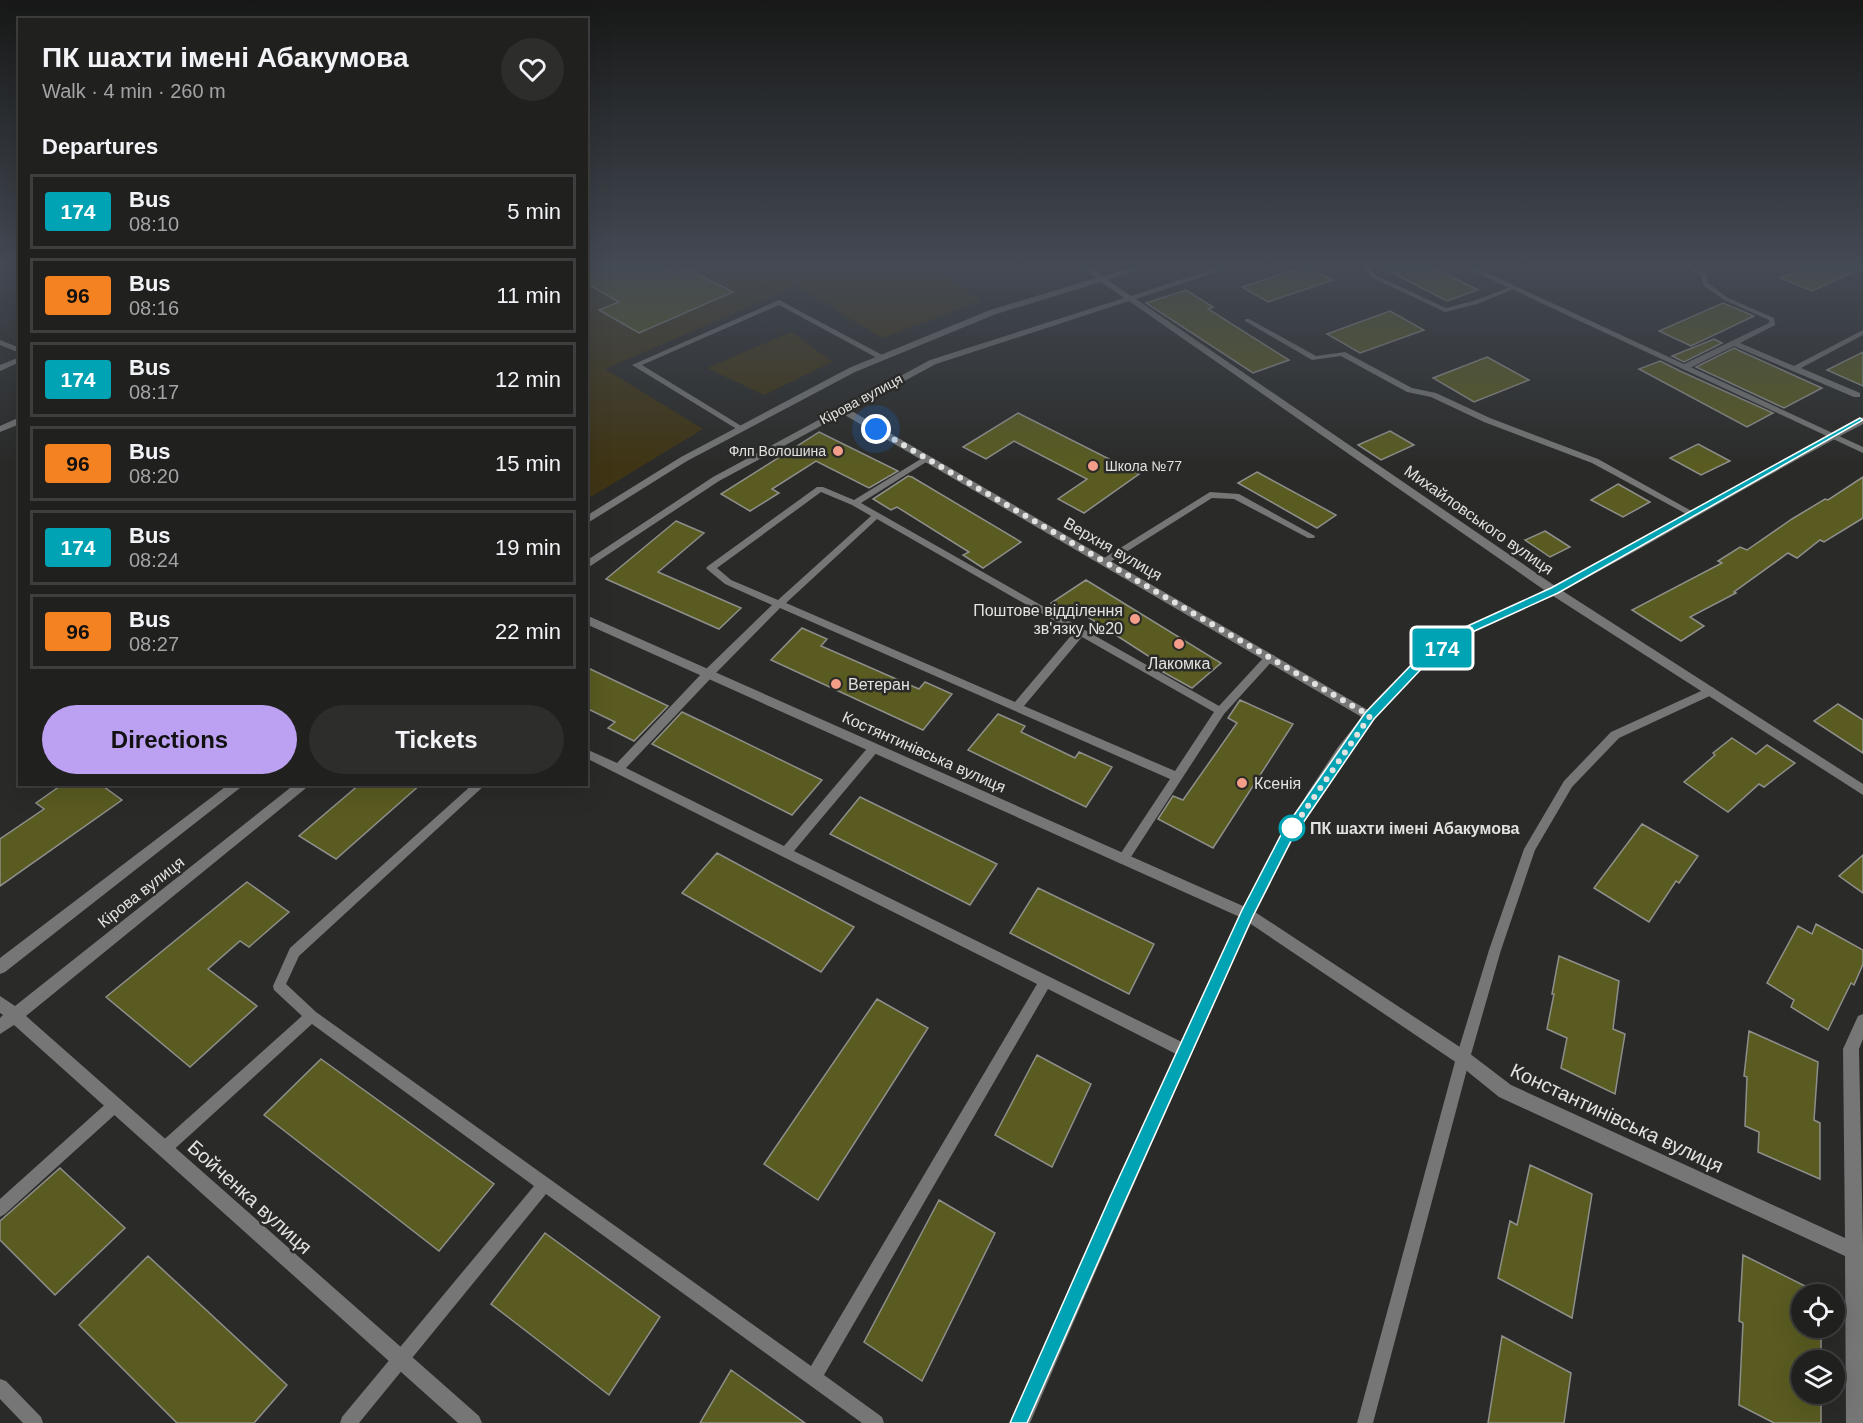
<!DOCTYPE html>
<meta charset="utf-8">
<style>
:root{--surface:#20201f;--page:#2d2d2c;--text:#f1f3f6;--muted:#a2a3a4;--line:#3d3e3d;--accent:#bca0f2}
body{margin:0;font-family:Helvetica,sans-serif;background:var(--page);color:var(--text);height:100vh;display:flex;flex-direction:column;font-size:22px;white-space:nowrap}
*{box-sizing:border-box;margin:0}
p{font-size:20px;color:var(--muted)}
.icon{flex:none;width:33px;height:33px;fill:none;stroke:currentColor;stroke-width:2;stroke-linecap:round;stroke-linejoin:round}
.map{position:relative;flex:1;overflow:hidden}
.details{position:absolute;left:18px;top:18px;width:570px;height:768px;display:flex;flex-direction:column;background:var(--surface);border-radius:0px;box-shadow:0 6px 24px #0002,0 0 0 2px var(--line)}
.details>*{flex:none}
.badge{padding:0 12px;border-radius:4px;font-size:21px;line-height:39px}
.tools{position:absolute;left:1791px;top:1284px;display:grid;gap:12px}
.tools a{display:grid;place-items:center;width:54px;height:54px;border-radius:50%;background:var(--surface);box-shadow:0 6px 24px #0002,0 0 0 2px var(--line);font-size:30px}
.you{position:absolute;width:30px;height:30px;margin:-15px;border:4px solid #fff;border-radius:50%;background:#1a73e8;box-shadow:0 0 0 9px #1a73e833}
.map>.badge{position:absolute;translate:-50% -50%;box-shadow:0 0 0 3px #fff}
h2{padding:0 24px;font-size:22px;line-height:54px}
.round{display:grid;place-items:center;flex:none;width:63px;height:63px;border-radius:32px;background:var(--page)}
.summary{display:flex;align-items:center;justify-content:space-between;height:102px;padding:0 24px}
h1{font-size:28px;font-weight:700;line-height:45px}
.action{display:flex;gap:12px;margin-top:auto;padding:12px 24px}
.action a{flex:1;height:69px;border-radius:36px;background:var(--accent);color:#111;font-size:24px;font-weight:700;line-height:69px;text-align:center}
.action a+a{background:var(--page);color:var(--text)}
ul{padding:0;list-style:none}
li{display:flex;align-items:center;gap:18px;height:75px;margin:0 12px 9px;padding:0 12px;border:3px solid var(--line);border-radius:0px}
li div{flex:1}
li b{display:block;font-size:22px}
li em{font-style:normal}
li .badge{min-width:66px;font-weight:700;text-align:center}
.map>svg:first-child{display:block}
.green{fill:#3f3515}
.building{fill:#595b21;stroke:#8e8f8b;stroke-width:1.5}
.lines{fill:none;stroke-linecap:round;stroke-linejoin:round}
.service{fill:#757675;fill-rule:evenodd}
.minor{fill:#757675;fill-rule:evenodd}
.tertiary{fill:#757675;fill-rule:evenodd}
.line{fill:#00a3b4;stroke:#fff;stroke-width:1.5}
.walk{stroke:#e2e3e1;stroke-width:6;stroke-dasharray:0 10.8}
.poi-dot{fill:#f49e89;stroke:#2a2b29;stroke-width:2}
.stop-dot{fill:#fff;stroke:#00a3b4;stroke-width:3}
.labels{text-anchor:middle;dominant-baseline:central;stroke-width:5;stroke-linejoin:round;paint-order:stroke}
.far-street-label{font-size:14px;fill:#e2e3e1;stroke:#2a2b29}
.far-poi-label{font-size:14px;fill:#e2e3e1;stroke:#2a2b29;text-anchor:end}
.street-label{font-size:16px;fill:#e2e3e1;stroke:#2a2b29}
.poi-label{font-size:16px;fill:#e2e3e1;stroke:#2a2b29;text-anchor:start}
.stop-label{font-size:16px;font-weight:bold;fill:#e2e3e1;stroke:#2a2b29;text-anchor:start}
.near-street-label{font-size:20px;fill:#e2e3e1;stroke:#2a2b29}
</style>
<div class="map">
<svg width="1863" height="1423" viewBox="0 0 1863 1423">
<rect width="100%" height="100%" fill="#2a2b29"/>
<path class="green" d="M587 266H932L981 301 882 338 797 286 605 369 703 429 589 498 587 496Z
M792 332 832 362 764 395 707 368Z"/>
<path class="building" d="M586 266H659L675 274 688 269 733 292 639 333 599 310 619 302 586 283Z
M1307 266 1333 280 1268 302 1242 287Z
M1379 266H1430L1478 290 1447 301Z
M1809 266H1863V268L1812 291 1780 278Z
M1186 290 1213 307 1208 309 1289 360 1253 373 1146 303Z
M1723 303 1754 316 1691 346 1659 331Z
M1390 311 1424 330 1360 353 1327 334Z
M1714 339 1722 343 1684 362 1672 356Z
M1734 348 1738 350 1822 388 1784 408 1696 367Z
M1863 352V386L1827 370Z
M1487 357 1529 380 1474 402 1433 378Z
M1660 361 1680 371 1773 413 1747 427 1639 369Z
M1018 413 1139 474 1084 513 1058 499 1087 479 1014 441 986 459 963 447Z
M1390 431 1414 445 1381 460 1358 445Z
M819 432 898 471 869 488 816 461 772 489 779 493 750 511 721 494Z
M1698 444 1730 461 1701 475 1670 458Z
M1257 472 1336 515 1317 528 1238 483Z
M908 476 912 477 1021 542 983 568 963 555 969 552 897 507 891 510 873 499Z
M1863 477V518L1824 542 1820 540 1797 558 1788 553 1734 592 1736 593 1690 617 1704 626 1681 641 1632 610 1722 563 1718 561 1740 547 1747 550 1792 519 1825 499 1828 500Z
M1618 484 1650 502 1623 517 1591 500Z
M676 521 704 533 658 572 741 608 719 629 606 579Z
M1545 531 1570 547 1550 557 1525 540Z
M1086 580 1221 663 1192 688 1163 672 1167 668 1077 610 1070 616 1051 603Z
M802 628 827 639 821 646 919 689 925 682 952 694 923 730 771 660Z
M586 667 668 706 634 741 608 728 615 722 586 708Z
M1240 700 1293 724 1213 848 1158 819 1173 796 1183 800 1237 723 1228 718Z
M1838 704 1863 720V753L1814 721Z
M682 712 701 721 822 780 792 815 652 744Z
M998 714 1025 726 1021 732 1075 758 1079 752 1112 767 1086 807 968 750Z
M1732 738 1756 754 1767 745 1795 763 1764 787 1759 784 1728 812 1684 782 1715 755 1713 753Z
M63 784H100L122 800 0 886V839L44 809 36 803Z
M360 784H421L336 859 299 836Z
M860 797 997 864 970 905 830 834Z
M1642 824 1698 856 1679 883 1676 881 1649 922 1594 888Z
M717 853 854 927 821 972 682 893Z
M1863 855V893L1839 876Z
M247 882 289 912 249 947 240 941 208 969 257 1006 190 1067 106 997Z
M1038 888 1154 944 1129 994 1010 933Z
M1816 924 1863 950V964L1854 985 1851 983 1828 1030 1791 1007 1794 1000 1767 983 1798 926 1812 934Z
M1559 956 1619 981 1613 1029 1625 1034 1615 1094 1561 1068 1567 1038 1547 1029 1554 994H1552Z
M877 999 928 1028 818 1200 764 1164Z
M1749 1031 1818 1062 1814 1120 1820 1123V1179L1758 1152 1759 1132 1745 1126 1747 1077 1744 1076Z
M1037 1055 1091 1084 1052 1167 995 1135Z
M321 1059 494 1184 439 1251 264 1115Z
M1530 1165 1592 1194 1572 1318 1498 1278 1510 1221 1517 1225Z
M60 1168 125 1228 55 1295 0 1240V1221Z
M939 1200 995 1233 922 1381 864 1342Z
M545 1233 660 1317 609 1395 491 1304Z
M1743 1255 1821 1294H1802V1328H1821V1360H1802V1394H1821V1423H1774L1739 1405 1743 1323 1739 1321Z
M148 1256 287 1385 254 1423H177L79 1325Z
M1502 1336 1571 1373 1564 1423H1488Z
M731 1370 805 1423H700Z"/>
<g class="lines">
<path class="service" d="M1365 266H1374L1370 269 1375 275 1446 308 1473 301 1511 287 1516 288 1477 304 1445 312 1371 277 1363 268Z
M1682 266H1691L1706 273 1708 283 1728 298 1774 318 1775 325 1740 343 1794 366 1863 330V335L1801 368 1860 393V397H1854L1734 346 1688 369H1682V365L1769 323V320L1724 300 1703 285 1701 275Z
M779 300 886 357 879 359 779 305 642 365 743 427V431H740L632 365Z
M1245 319H1249L1316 356 1345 352 1412 388 1436 393 1490 418 1598 459 1697 514 1693 517 1690 516 1592 463 1484 422 1431 397 1407 392 1341 356 1312 360 1245 321Z
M924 457H927L931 459 861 503 1219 706 1266 655H1274L1275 658 1224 714 1127 863 1123 864 1119 863 1117 859 1170 779 780 608 712 677 626 768 784 846 870 745H878L879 748 878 751 794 851 1190 1046 1192 1051 1190 1056 1185 1058 1180 1056 1048 989 824 1375 882 1417 884 1423H862L546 1194 359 1423H340L342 1417 534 1186 312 1024 169 1154 164 1156 159 1154 157 1149 159 1144 302 1016 274 990 273 986 290 948 473 784H486L299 956 286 984 316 1012 811 1366 1037 984 586 758V749L617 763 704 671 772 605 725 584 708 570 706 568 708 566 817 487H823L854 500ZM821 492 852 505 871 516 778 600 731 580 717 568ZM877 519 1074 632 1015 702 786 603ZM1082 637 1214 712 1175 771 1024 706Z
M1210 492 1239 494 1315 536 1314 538H1308L1234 499 1212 498 1107 564H1101L1099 562 1101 560Z
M1710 687 1714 688 1715 691 1714 694 1619 738 1572 787 1535 850 1501 950 1470 1058 1373 1423H1357L1456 1058 1489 950 1524 849 1564 781 1611 732Z
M115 1098 120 1100 122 1105 120 1110 5 1214 0 1217V1199L110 1100Z
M0 1379 6 1381 41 1417 43 1423H23L0 1399Z"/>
<path class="minor" d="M1079 266H1088L1103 276 1137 266H1149L1108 280 1131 296 1222 266H1234L1136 299 1558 588 1863 784V795L1550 594 1129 301 936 364 850 410 1373 713 1375 716 1373 719H1365L843 414 719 481 586 569V561L713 477 837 410 838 407H843L930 360 1124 298 1101 282 996 314 855 372 687 461 586 524V516L681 457 849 368 990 310 1096 278Z
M1462 266H1472L1863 447V453Z
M0 340 20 348V353L0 345Z
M20 357V362L0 371V365Z
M20 417V424L0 432V426Z
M586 615 1252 910 1469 1053 1511 1085 1845 1238 1843 1049 1858 1016 1863 1014V1039L1859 1049 1863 1246V1423H1846L1845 1256 1499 1097 1457 1063 1242 918 586 624Z
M229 784H245L5 972 0 974V958Z
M295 784H311L26 1016 479 1416 482 1423H458L14 1025 0 1034V1018L3 1015 0 1013V996L15 1006Z"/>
<path class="tertiary" d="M1863 417V424C1764 476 1669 534 1570 587 1521 613 1462 629 1421 668 1309 773 1251 923 1189 1060 1135 1181 1082 1302 1030 1423H1010L1137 1139 1251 893 1307 794 1338 747 1373 703 1413 662 1445 639 1591 567 1782 460Z"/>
</g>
<linearGradient id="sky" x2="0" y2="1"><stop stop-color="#171817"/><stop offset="0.57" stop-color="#444a54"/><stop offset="1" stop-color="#444a54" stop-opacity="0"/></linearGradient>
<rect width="1863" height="465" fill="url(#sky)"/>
<path class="line" d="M1860 418 1863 420 1558 593 1468 634 1424 666 1374 719 1292 839 1253 916 1122 1208 1027 1423H1010L1013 1416 1110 1197 1242 910 1283 831 1365 713 1416 660 1461 629 1551 588Z"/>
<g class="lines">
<path class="walk" d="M876 429 1370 716 1288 835 1292 828"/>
</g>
<g class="poi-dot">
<circle cx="838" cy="451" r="6"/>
<circle cx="1093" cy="466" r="6"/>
<circle cx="1135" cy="619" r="6"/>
<circle cx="1179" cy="644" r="6"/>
<circle cx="836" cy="684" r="6"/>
<circle cx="1242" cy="783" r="6"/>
</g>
<circle class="stop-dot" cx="1292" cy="828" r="12"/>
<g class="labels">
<g class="far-street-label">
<text transform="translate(861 399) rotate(-28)">Кірова вулиця</text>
</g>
<g class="far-poi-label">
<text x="826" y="451">Флп Волошина</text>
<text x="1105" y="466" text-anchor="start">Школа №77</text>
</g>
<g class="street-label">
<text transform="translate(1479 520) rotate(35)">Михайловського вулиця</text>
<text transform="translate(1113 549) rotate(30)">Верхня вулиця</text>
<text transform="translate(924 752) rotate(24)">Костянтинівська вулиця</text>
<text transform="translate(141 892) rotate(-38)">Кірова вулиця</text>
</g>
<g class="poi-label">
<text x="1123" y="610" text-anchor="end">Поштове відділення<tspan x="1123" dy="18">зв'язку №20</tspan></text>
<text x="1179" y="663" text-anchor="middle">Лакомка</text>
<text x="848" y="684">Ветеран</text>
<text x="1254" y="783">Ксенія</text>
</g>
<g class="stop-label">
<text x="1310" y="828">ПК шахти імені Абакумова</text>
</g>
<g class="near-street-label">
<text transform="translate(1617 1118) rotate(25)">Константинівська вулиця</text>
<text transform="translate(250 1197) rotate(42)">Бойченка вулиця</text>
</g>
</g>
</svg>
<div class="tools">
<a><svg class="icon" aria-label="locate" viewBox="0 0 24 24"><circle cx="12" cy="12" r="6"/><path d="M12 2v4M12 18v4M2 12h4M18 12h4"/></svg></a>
<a><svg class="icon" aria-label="layers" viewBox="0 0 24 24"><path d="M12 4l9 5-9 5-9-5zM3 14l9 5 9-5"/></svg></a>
</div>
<div class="you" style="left:876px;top:429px"></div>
<b class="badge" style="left:1442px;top:648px;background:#00a3b4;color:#fff">174</b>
<section class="details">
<div class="summary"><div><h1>ПК шахти імені Абакумова</h1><p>Walk · 4 min · 260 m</p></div><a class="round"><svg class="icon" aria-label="heart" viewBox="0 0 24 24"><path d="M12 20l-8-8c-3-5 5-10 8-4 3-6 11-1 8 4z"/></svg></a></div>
<h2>Departures</h2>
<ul>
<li><span class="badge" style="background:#00a3b4;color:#fff">174</span><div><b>Bus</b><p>08:10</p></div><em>5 min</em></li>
<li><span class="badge" style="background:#f58220;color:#111">96</span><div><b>Bus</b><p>08:16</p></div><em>11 min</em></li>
<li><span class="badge" style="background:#00a3b4;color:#fff">174</span><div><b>Bus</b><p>08:17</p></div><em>12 min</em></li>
<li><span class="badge" style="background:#f58220;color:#111">96</span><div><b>Bus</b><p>08:20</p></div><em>15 min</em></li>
<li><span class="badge" style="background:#00a3b4;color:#fff">174</span><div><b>Bus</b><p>08:24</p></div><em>19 min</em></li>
<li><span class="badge" style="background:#f58220;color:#111">96</span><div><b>Bus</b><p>08:27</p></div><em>22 min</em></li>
</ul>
<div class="action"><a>Directions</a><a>Tickets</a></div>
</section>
</div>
